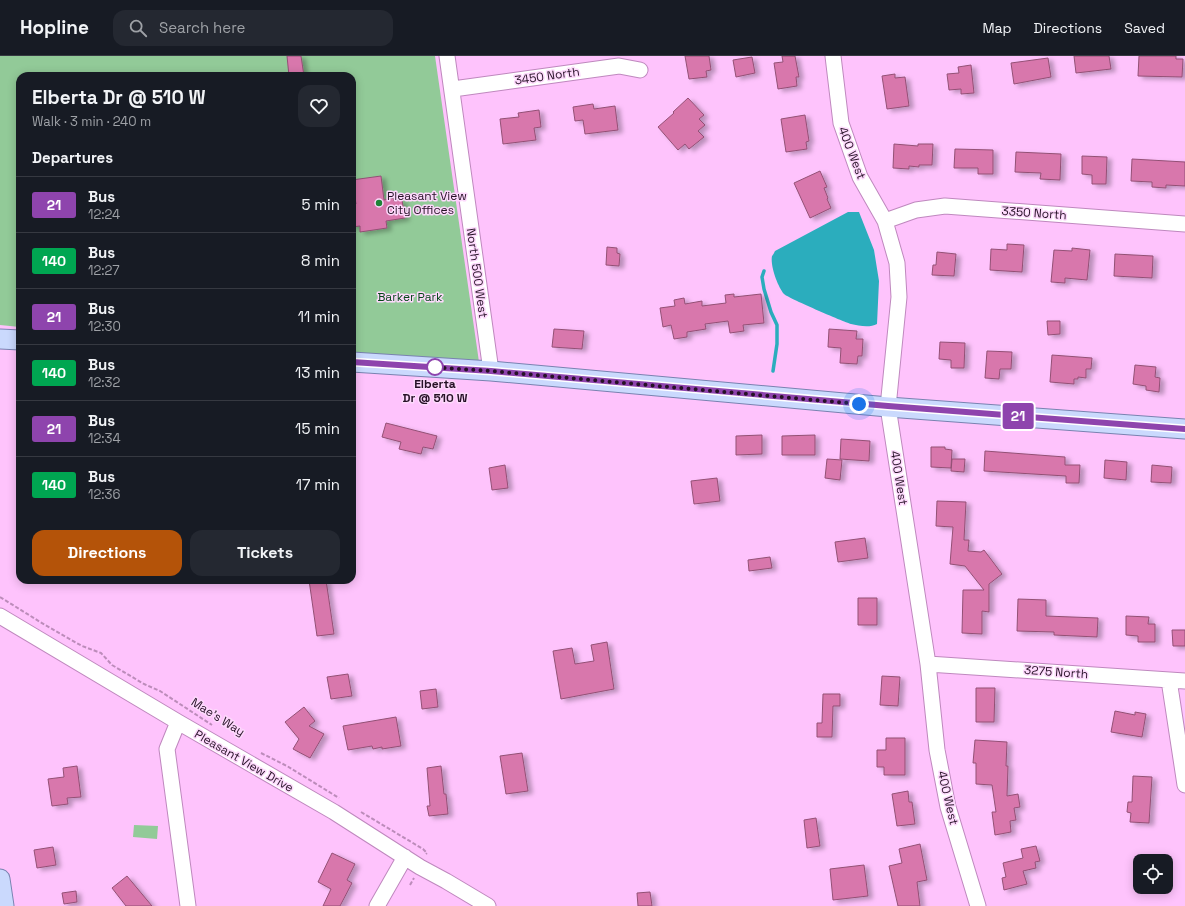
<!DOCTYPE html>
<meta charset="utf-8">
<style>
:root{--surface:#171b24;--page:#242831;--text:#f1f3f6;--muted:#9ea1a6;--line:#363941;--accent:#b45309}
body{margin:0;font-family:"Space Grotesk",sans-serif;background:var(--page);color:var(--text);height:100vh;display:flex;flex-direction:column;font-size:15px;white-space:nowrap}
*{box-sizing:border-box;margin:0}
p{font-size:13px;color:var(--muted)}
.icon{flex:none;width:22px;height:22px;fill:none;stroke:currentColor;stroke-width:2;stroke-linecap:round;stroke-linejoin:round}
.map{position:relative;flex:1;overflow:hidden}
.side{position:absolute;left:16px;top:16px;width:340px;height:512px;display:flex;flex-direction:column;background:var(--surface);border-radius:12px;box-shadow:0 2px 10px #0003}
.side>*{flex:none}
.badge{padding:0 8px;border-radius:3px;font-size:14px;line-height:26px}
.controls{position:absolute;left:1133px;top:798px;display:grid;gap:8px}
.controls a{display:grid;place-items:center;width:40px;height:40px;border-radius:8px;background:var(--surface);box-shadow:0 2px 10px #0003;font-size:20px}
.you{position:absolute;width:20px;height:20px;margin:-10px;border:3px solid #fff;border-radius:50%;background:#1a73e8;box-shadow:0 0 0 6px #1a73e833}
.map>.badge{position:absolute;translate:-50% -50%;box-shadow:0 0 0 2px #fff}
h2{padding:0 16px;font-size:15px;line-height:36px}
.round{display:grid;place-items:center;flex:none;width:42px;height:42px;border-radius:12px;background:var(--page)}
.overview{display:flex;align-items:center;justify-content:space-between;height:68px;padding:0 16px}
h1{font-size:19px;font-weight:600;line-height:30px}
.cta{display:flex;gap:8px;margin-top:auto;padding:8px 16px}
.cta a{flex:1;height:46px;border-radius:12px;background:var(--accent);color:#fff;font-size:16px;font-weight:600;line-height:46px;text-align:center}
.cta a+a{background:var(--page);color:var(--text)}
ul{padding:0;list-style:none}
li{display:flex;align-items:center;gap:12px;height:56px;padding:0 16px;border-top:1px solid var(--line)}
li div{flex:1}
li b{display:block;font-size:15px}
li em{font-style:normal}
li .badge{min-width:44px;font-weight:700;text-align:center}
header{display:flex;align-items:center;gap:24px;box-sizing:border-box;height:56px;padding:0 20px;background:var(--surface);border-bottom:1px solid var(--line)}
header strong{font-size:19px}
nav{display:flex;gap:22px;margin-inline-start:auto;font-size:14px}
.search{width:280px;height:36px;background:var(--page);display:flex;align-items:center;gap:10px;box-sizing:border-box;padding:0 14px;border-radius:12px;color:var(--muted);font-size:15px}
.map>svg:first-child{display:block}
.green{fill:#92ca98}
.water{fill:#2badbd}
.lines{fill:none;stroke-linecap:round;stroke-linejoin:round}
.stream{stroke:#2badbd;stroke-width:3.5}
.building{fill:#d877ac;stroke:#935075;filter:url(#shadow)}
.minor-casing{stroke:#bf88be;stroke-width:17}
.major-casing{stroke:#7982b0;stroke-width:21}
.path{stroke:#bc8cba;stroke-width:2;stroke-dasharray:4 2;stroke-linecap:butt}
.minor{stroke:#fff;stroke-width:15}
.major{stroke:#cad9fd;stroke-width:19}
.line-casing{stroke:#fff;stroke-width:9}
.line{stroke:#8e44ad;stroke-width:6}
.walk{stroke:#261126;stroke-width:4;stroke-dasharray:0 7.2}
.poi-dot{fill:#1e8337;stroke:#fdd9fc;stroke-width:1.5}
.stop-dot{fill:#fff;stroke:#8e44ad;stroke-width:2}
.labels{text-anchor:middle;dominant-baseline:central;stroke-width:3;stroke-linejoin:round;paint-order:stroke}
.street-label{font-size:12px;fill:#261126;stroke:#fdd9fc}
.poi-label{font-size:12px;fill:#261126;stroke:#fdd9fc;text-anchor:start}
.park-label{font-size:12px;fill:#054718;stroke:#fdd9fc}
.stop-label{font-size:12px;font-weight:bold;fill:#261126;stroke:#fdd9fc}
</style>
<header>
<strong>Hopline</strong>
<div class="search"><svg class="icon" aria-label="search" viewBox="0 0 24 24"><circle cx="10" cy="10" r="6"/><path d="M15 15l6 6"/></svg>Search here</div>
<nav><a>Map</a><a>Directions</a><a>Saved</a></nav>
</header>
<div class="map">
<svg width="1185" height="850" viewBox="0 0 1185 850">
<defs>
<filter id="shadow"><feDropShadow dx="4.5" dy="2.5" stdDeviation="2" flood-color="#0004"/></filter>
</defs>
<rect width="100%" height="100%" fill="#fec3fc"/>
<path class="green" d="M0 0H435L479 306 352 297V20H20V271L0 269Z
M134 769 158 770 157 783 133 781Z"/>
<path class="water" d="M848 156H859L874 194 879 225 877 268C870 272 859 270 851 268 844 266 786 241 784 238 778 231 770 210 772 200 773 199 774 197 775 195Z"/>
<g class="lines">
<path class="stream" d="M764 215 762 221 764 233 771 256 777 269V288L773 315"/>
</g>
<path class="building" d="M287 0H301L304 20H289Z
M685 0H709L711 14 706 15 707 21 689 23Z
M782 0H795L799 21H796L797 30 778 33 774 7 783 6Z
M1074 0H1109L1111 13 1076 17Z
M1139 0H1176V3H1183L1182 21 1138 20Z
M752 1 755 17 736 21 733 4Z
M1048 2 1051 21 1014 28 1011 7Z
M971 9 974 37 961 38V33L949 34 947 18 959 17 958 11Z
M895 18V22L905 21 909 50 887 53 882 20Z
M688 42 704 59 699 63 705 69 698 75 704 81 689 93 685 88 678 94 658 71 674 57 673 56Z
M593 48 594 53 615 50 618 74 585 78 583 64 575 65 573 51Z
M539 54 541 71 534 72 536 84 503 88 500 63 519 61 518 57Z
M805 59 809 85 806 86 807 93 786 96 781 63Z
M894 88 918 90V88H933L932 109H919V111L909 110V113L893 112Z
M955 93 993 94V118H978V112H954Z
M1016 96 1061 98 1060 124 1040 123 1041 117 1015 116Z
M1082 100 1107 101 1106 128H1092V119L1082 118Z
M1132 103 1185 106V130L1166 129V132L1152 131V126L1131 125Z
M820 115 827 131 824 132 828 142 827 143 831 152 810 162 794 127Z
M381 120 384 144 393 142 394 145 402 144 405 162 386 165 387 172 360 176V170L352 171V148H356L352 124Z
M1007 188 1024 189 1022 216 990 214 991 193 1007 194Z
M607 191 617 192V197L620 198 619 210 606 209Z
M1072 192 1090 194 1087 224 1065 222V227L1051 226 1054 194 1072 195Z
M937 196 956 198 954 220 932 219 933 209H936Z
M1115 198 1153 200 1152 222 1114 220Z
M734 238V241L761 238 764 267 743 269 744 275 730 277 728 265 705 268 706 273 687 276V281L674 283 671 269 663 271 660 252 675 250 674 244 684 242 685 248 702 245V250L726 247 725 239Z
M1047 265H1060V278L1048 279Z
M554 273 584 275 582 293 552 291Z
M829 273 857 275 856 283H863L862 300H858L857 308 840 307 841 292 828 291Z
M940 286 965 287 964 312H951V304L939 303Z
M987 295 1012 296 1011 313H1000L999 323 985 322Z
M1052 299 1092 302 1091 313H1086V322L1078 321V323H1074V328L1050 326Z
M1135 309 1156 311 1155 321 1160 322 1159 336 1146 334V330L1133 328Z
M386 367 437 380 433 393 423 391 421 398 399 393 401 386 382 381Z
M762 379V398L736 399V380Z
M815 379V399H782V380Z
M841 383 870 385 869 405 840 403Z
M931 391H945V393L952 394 951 412 931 411Z
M985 395 1065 401V409H1080L1079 427H1066V420L984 415Z
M827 403 842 404 840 424 825 422Z
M952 403H965L964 416 951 415Z
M1105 404 1127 406 1126 424 1104 422Z
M505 409 508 432 492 434 489 412Z
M1152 409 1172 411 1171 427 1151 426Z
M717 422 720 445 694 448 691 425Z
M937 445 966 446 964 484H969L968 495 981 496 984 494 1002 518 989 528V556L982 555V578L962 577 963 534H984L965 510 950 508 953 471 936 470Z
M865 482 868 502 838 506 835 486Z
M770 501 772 512 749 515 748 504Z
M309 524H326L334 578 317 580Z
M858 542H877V569H858Z
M1018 543 1046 544V560L1098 562 1097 581 1054 579V576L1017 575Z
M1126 560 1149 561 1148 568H1155V586H1138V580L1126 579Z
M1172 574H1185V590H1173Z
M607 586 614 633 561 643 553 595 572 592 575 608 594 605 591 589Z
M348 618 352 640 331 643 327 621Z
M882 620 900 621 898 650 880 649Z
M976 632H995L994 666H976Z
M436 633 438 651 422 653 420 635Z
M823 638H840V650H833L832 681H817V667H822Z
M304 651 315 665 309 670 324 678 310 702 293 693 299 683 285 666Z
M1115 655 1135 659V656L1146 658 1142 681 1111 676Z
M396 661 401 690 382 693V691L373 693 372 690 348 694 343 670Z
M886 682H905V719H884V711H877V694H886Z
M975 684 1007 686 1006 710H1008L1007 740 1018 738 1020 751 1014 752 1016 764 1010 765 1011 776 995 779 992 756H996L992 729 976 728V707H973Z
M522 697 528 735 506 738 500 700Z
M77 710 81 741 67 742 68 748 52 750 48 723 64 721 63 712Z
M441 710 444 738H446L448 758 429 760 427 750H430L427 712Z
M1133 720 1152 721 1149 767 1130 766 1131 757 1127 756 1128 746H1132Z
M908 735 909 746H912L915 768 897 770 892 738Z
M816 762 820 790 807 792 804 764Z
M920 788 927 824 917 826 920 850H898L889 810 902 807 899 793Z
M1036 790 1040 805 1035 806 1036 812 1023 815 1027 828 1004 834 1002 822 1006 821 1003 807 1023 802 1021 793Z
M53 791 56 809 37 812 34 794Z
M332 797 355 808 347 824 352 827 340 850H323L331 833 318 826Z
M864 809 868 840 833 844 830 813Z
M127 820 152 850H126L112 832Z
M76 835 77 846 64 848 62 837Z
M650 836 652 850H638L637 837Z"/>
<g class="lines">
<defs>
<path id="minor" d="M447 0 491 315
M833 0 841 67 860 121 885 165 897 207 899 241 888 351 928 608 937 694 948 751 978 850
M453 33 619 10 640 14
M885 165 916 154 945 150 1185 168
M0 560 178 666 334 756 420 811 446 825 488 850
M928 608 1185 625
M1169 624 1185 729
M178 666 167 693 188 850
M377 850 405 801"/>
<path id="major" d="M0 283 20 284
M352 306 491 315 888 351 1185 373
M0 823 4 850"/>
</defs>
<use href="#minor" class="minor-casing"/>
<use href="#major" class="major-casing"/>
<path class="path" d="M0 541 45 569 82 590 101 597 112 609 144 628 160 635 212 669
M261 697 287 710 339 742
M361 756 423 793 427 797 426 798
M410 829 414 822"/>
<use href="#minor" class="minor"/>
<use href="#major" class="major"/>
</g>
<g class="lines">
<defs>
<path id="line" d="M352 306 491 315 888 350 1185 373"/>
</defs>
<use href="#line" class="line-casing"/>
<use href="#line" class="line"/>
<path class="walk" d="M435 311H429L491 315 859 348"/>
</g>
<circle class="poi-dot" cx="379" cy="147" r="4"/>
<circle class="stop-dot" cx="435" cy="311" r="8"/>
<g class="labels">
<g class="street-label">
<text transform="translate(547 20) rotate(-8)">3450 North</text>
<text transform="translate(852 97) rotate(69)">400 West</text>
<text transform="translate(1034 157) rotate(4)">3350 North</text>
<text transform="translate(477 217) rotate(82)">North 500 West</text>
<text transform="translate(899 422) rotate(81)">400 West</text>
<text transform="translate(1056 616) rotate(4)">3275 North</text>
<text transform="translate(218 661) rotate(32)">Mae's Way</text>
<text transform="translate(244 705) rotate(30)">Pleasant View Drive</text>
<text transform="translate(948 742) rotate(77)">400 West</text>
</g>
<g class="poi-label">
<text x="387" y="140">Pleasant View<tspan x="387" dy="14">City Offices</tspan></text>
</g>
<g class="park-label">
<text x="410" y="241">Barker Park</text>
</g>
<g class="stop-label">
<text x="435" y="328">Elberta<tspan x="435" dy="14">Dr @ 510 W</tspan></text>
</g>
</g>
</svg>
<div class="controls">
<a><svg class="icon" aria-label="locate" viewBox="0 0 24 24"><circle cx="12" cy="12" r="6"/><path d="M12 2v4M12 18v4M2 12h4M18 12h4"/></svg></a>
</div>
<div class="you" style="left:859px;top:348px"></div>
<b class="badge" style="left:1018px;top:360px;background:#8e44ad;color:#fff">21</b>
<section class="side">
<div class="overview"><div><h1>Elberta Dr @ 510 W</h1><p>Walk · 3 min · 240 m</p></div><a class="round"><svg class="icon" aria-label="heart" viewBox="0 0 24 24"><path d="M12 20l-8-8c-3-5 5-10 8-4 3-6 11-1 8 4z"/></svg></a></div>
<h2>Departures</h2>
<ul>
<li><span class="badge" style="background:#8e44ad;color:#fff">21</span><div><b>Bus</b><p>12:24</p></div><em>5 min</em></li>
<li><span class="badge" style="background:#00a651;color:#fff">140</span><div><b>Bus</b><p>12:27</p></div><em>8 min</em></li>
<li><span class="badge" style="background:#8e44ad;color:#fff">21</span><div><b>Bus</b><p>12:30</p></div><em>11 min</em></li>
<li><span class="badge" style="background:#00a651;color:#fff">140</span><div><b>Bus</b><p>12:32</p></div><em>13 min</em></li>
<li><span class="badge" style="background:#8e44ad;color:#fff">21</span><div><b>Bus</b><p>12:34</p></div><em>15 min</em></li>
<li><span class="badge" style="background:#00a651;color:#fff">140</span><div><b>Bus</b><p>12:36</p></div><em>17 min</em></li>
</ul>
<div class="cta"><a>Directions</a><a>Tickets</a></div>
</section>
</div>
